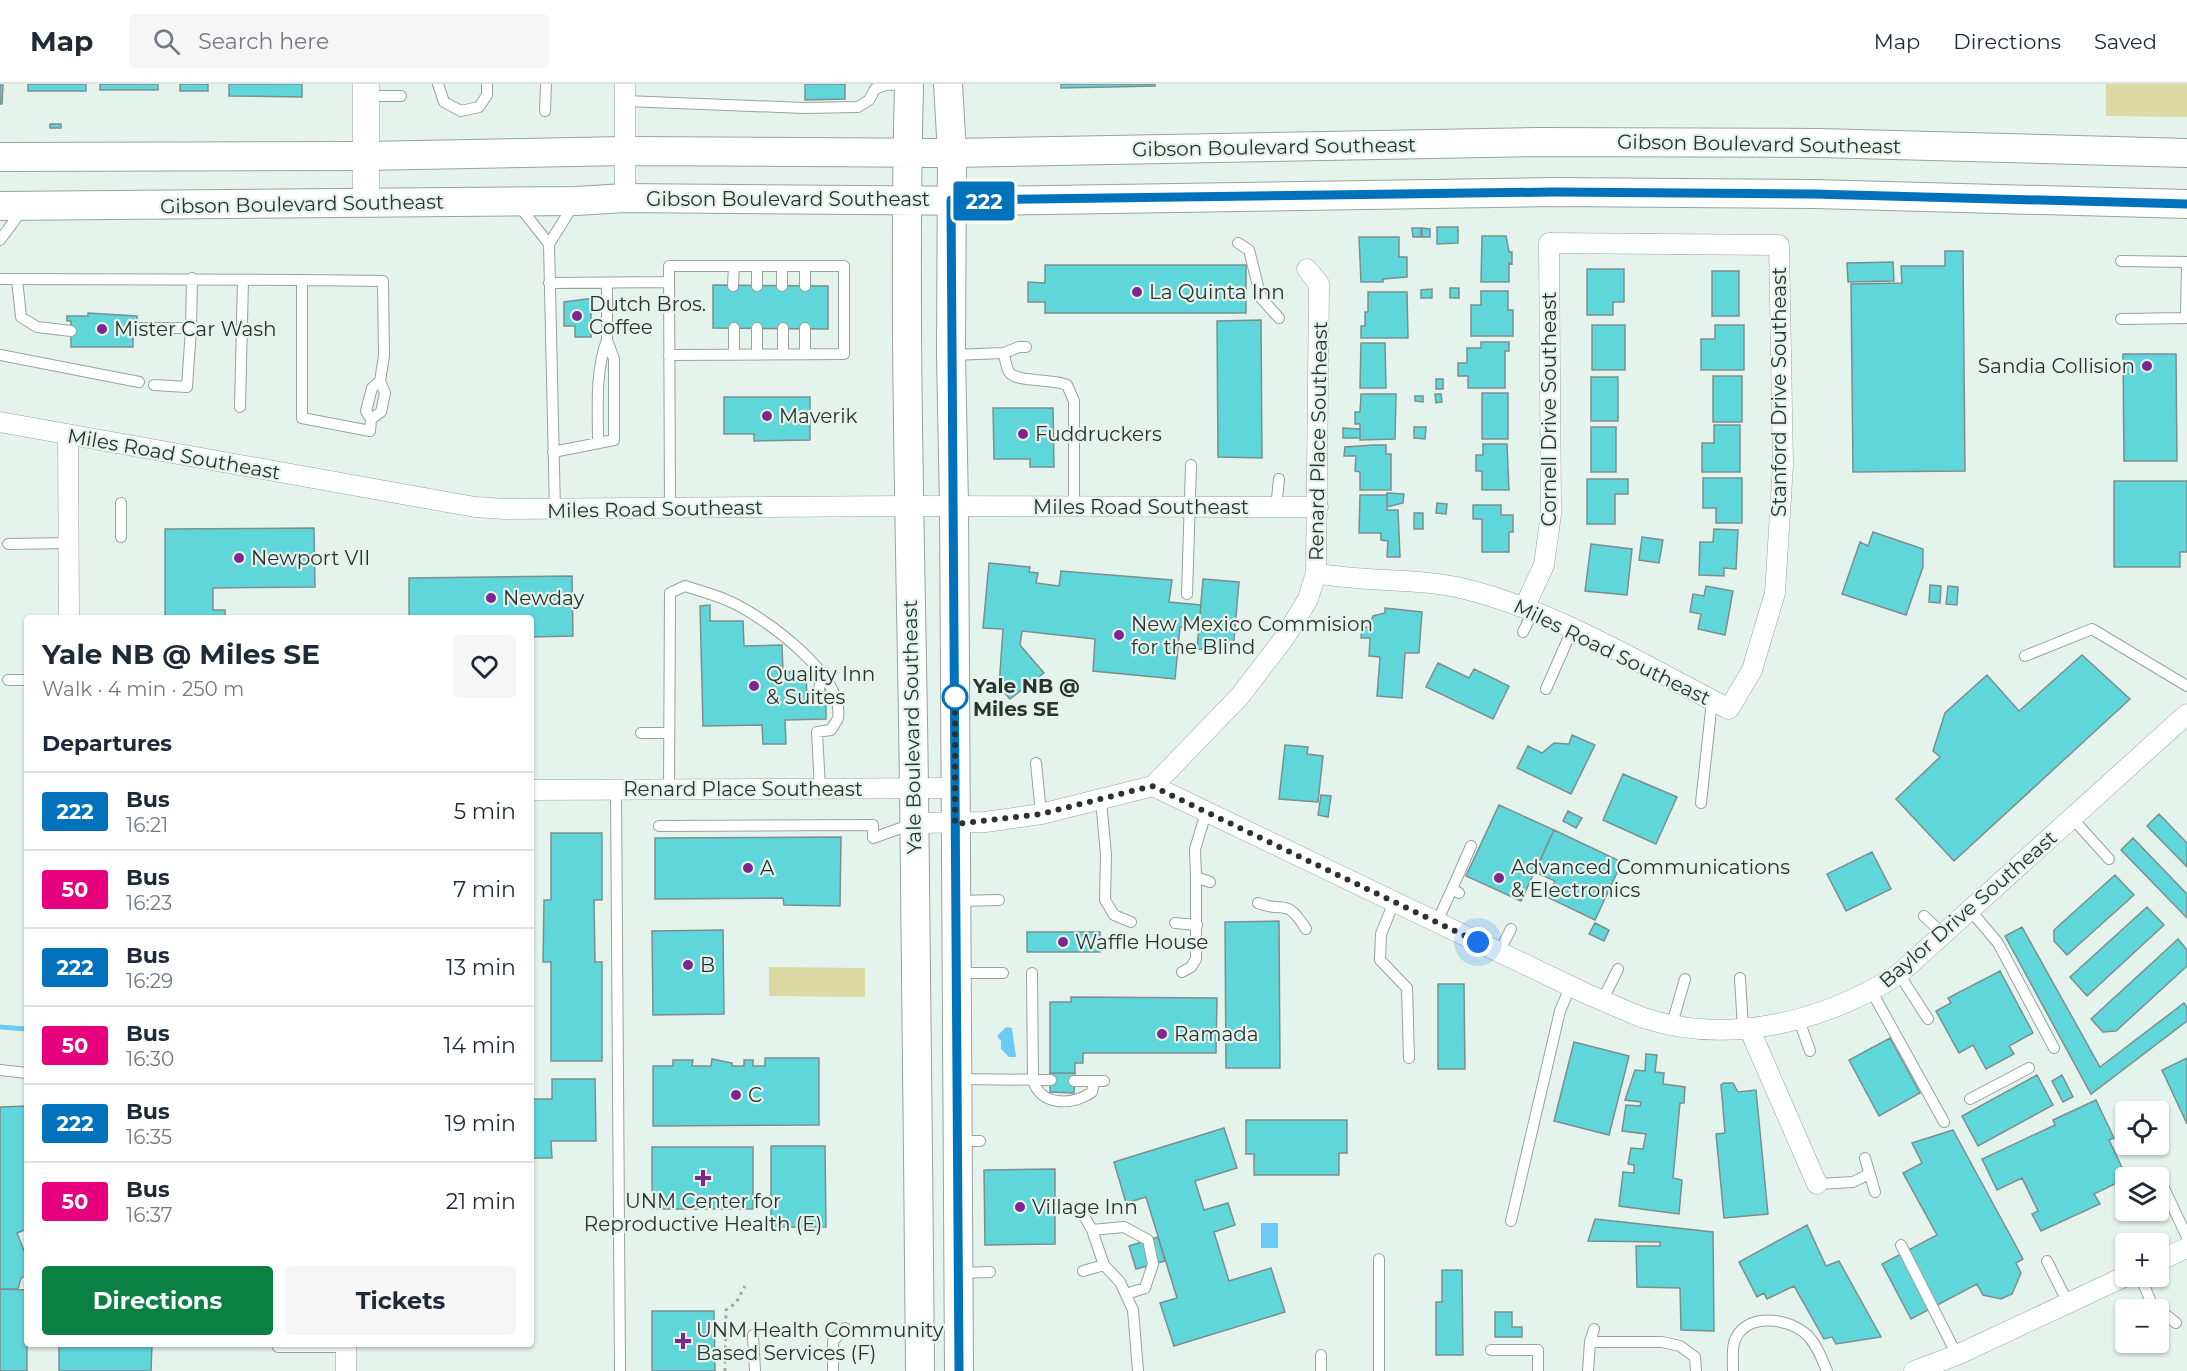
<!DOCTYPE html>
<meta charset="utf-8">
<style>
:root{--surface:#fff;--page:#f6f6f7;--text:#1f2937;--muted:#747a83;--line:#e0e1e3;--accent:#0b8043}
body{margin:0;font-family:Montserrat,sans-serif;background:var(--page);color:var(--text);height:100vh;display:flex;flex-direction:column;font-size:22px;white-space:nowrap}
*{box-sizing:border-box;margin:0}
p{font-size:20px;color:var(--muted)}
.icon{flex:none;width:33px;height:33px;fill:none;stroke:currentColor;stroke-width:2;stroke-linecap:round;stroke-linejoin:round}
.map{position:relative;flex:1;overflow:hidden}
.drawer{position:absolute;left:24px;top:531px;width:510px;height:732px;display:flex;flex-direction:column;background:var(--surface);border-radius:6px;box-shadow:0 2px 4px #0004}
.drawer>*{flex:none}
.badge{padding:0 12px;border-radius:4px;font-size:21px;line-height:39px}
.fabs{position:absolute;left:2115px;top:1017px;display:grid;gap:12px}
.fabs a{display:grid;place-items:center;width:54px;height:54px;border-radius:6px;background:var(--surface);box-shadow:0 2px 4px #0004;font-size:30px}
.you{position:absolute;width:30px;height:30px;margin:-15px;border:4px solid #fff;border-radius:50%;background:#1a73e8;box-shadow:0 0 0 9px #1a73e833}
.map>.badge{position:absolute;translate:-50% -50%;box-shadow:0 0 0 3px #fff}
h2{padding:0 18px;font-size:22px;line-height:54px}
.round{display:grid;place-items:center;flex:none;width:63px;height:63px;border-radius:6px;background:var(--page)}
.summary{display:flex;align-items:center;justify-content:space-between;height:102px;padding:0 18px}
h1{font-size:28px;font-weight:700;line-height:45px}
.cta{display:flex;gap:12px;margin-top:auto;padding:12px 18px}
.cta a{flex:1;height:69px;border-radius:6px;background:var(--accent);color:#fff;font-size:24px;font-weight:700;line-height:69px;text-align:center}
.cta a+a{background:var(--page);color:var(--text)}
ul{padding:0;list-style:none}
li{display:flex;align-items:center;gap:18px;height:78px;padding:0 18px;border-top:2px solid var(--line)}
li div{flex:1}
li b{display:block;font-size:22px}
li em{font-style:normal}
li .badge{min-width:66px;font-weight:700;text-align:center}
header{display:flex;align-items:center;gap:36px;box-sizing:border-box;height:84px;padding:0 30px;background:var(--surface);border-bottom:2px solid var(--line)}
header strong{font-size:28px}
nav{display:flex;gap:33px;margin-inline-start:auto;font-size:21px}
.search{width:420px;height:54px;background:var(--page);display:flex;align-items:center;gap:15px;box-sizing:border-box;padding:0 21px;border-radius:6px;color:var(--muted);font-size:22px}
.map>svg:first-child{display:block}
.green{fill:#dbdaa4}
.water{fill:#6ccbf4}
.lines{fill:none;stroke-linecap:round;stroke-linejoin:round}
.stream{stroke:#6ccbf4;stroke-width:5}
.building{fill:#5ed6da;stroke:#7d8e8e;stroke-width:1.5}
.service-casing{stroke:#95a49d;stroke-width:12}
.minor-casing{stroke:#95a49d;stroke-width:21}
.tertiary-casing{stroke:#95a49d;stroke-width:27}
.secondary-casing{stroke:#95a49d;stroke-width:30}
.path{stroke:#9ca8a3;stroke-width:3;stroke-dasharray:3 4.5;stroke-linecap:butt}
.service{stroke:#fff;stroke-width:10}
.minor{stroke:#fff;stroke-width:20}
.tertiary{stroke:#fff;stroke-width:26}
.secondary{stroke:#fff;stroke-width:28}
.line-casing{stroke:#fff;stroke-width:14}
.line{stroke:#0072bc;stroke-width:9}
.walk{stroke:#2c322f;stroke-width:6;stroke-dasharray:0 10.8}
.poi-dot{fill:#7f2592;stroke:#e4f4ed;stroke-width:2}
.stop-dot{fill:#fff;stroke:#0072bc;stroke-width:3}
.labels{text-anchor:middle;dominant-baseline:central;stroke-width:4.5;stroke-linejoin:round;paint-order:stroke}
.street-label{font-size:20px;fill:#2c322f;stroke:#e4f4ed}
.poi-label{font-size:20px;fill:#2c322f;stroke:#e4f4ed;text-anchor:start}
.stop-label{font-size:20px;font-weight:bold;fill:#2c322f;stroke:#e4f4ed;text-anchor:start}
</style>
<header>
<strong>Map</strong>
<div class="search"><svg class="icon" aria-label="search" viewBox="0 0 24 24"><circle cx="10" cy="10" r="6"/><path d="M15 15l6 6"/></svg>Search here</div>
<nav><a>Map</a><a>Directions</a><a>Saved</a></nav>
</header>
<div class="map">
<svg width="2187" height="1287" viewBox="0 0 2187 1287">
<rect width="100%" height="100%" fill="#e4f4ed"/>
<path class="green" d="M2106 0H2187V33L2106 32Z
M769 883 865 884V913L769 912Z"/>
<path class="water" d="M1006 943 1012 944 1016 973H1009L1001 965V957L997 952Z
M1261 1139H1278V1164H1261Z"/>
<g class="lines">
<path class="stream" d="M0 943 27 945"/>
</g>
<path class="building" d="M28 0H86V7H28Z
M100 0H158V6H100Z
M180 0H208V7H180Z
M229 0H302V13L229 12Z
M805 0H845V15L805 16Z
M1061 0H1155V2L1061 4Z
M0 1H3L2 20H0Z
M50 40H61V44H50Z
M1437 143H1458V159L1437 160Z
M1412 144H1421V153H1413Z
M1422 144 1430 145V153H1422Z
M1482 152H1506L1509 168H1512V180L1509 179V198H1481Z
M1359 153H1399V173H1407V193L1383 195V198H1361Z
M1945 167H1963L1965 387 1853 388 1851 200 1902 199 1901 182H1945Z
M1893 178 1894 197 1848 198 1847 179Z
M1045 181H1246V229H1045V218H1028V198L1045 199Z
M1587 185H1624V218H1613V231H1587Z
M1712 187H1739V232H1712Z
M713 201 828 202V245L713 244Z
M1450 204H1459V214H1450Z
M1432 205V214H1421V206Z
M1481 207H1508V226H1513V252H1471V221H1481Z
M1368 208H1407L1408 254H1361V242H1365V228H1368Z
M594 214V223H591V253H575V242H564V218Z
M88 229 137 232V237H133V263H71V237H67V232H88Z
M1261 236 1262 374 1218 373 1217 237Z
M1592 241H1625V286H1592Z
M1715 241H1744V286H1701V255H1715Z
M1481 258H1509V267H1505V304H1468V292H1458V279H1467V264H1481Z
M1361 259H1385L1386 304H1360Z
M2123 270H2176L2177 377H2124Z
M1713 292H1742V338H1713Z
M1591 293H1618V337H1591Z
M1436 295H1443V305H1436Z
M1482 309H1508V355H1482Z
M1361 310H1396L1395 355 1360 356V340H1355V328H1360Z
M1435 310H1441L1442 318 1436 319Z
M1415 312H1423V318L1415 317Z
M724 313H810V356L754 357V350H724Z
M993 324H1053L1054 383H1030V375H994Z
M1714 341H1740V388H1702V359H1714Z
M1414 343H1426L1425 355 1414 354Z
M1591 343H1616V388H1591Z
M1343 344 1360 345V354H1343Z
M1483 360H1507L1509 406H1482V387H1476V371H1483Z
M1373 361H1386V370H1391V406H1360V388L1355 387 1356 372H1344L1345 363Z
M1703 394H1742V439H1716V424H1703Z
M1587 395H1628V410H1615V440H1587Z
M2114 397H2187V468H2180V483H2114Z
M1387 409 1404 410 1403 419 1387 423Z
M1360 411H1387V426H1398L1400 473H1387L1388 457 1381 456V449H1359Z
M1437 419 1447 420 1446 430 1436 429Z
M1473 421H1501V431H1513V448H1509V468H1482V435H1473Z
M1414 429H1423V445H1414Z
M314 444 315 503 213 504V526H225V534H165V445Z
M1714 445 1738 446 1736 485 1724 484V492L1699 491 1700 458H1713Z
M1873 448 1923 465V483L1906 531 1842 510 1860 458 1868 462Z
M1642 453 1663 456 1659 479 1639 476Z
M1591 460 1632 465 1627 511 1585 507Z
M989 479 1030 483 1029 488 1038 489 1036 499 1059 502 1061 487 1172 496 1169 518 1201 521 1199 545 1180 543 1175 595 1093 587 1095 555 1022 547 1020 561 1044 589 1010 615 999 603 1003 545 983 544Z
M572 492 573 552 531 553V534H409V494Z
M1203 495 1239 498 1233 568 1197 565Z
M1930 501 1941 502 1940 519 1929 518Z
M1706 502 1733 507 1725 551 1698 545 1701 530 1690 528 1693 510 1704 512Z
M1948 502 1958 503 1957 521 1946 520Z
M710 521V537H743L744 562 782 561 783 588 806 587 807 617H826V635L785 636 786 660H763L762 641 703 642 700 522Z
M1385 524 1422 528 1419 569H1405L1402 614 1377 612 1380 573 1369 572 1370 554H1361L1362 543H1369L1373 532 1385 529Z
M2082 571 2130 615 1954 777 1896 715 1940 673 1933 667 1945 629 1987 591 2019 627Z
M1438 579 1469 594 1474 585 1509 602 1493 635 1426 603Z
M1572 651 1595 661 1571 710 1517 684 1528 662 1542 669 1554 659 1569 660Z
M1285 661 1308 663 1307 670 1323 672 1318 718 1279 715Z
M1623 690 1677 713 1656 760 1603 736Z
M1321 711 1331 712 1328 733 1318 731Z
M1499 721 1554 746 1521 817 1466 792Z
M1568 727 1582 734 1576 744 1563 737Z
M2159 730 2187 759V783L2147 742Z
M1554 746 1622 778 1595 836 1547 813 1555 797 1535 788Z
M551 749H602V816H594L595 878H602V977H551V878H543L544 816H551Z
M841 753 840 822 784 821 783 814 655 815V754Z
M2133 754 2187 810V834L2121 766Z
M1872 768 1891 805 1846 827 1827 790Z
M2115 791 2134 811 2067 871 2054 857V846Z
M2147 823 2164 841 2087 912 2070 893Z
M1279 837 1280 984H1226L1225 838Z
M1595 839 1609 846 1604 857 1589 850Z
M2022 843 2100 983 2184 919 2187 923V937L2091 1010 2005 852Z
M723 846 724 930 653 931 652 847Z
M1027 848H1100V868H1027Z
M2178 855 2187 866V882L2116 947 2103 948 2091 935Z
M2000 887 2033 949 2009 962 2014 970 1986 985 1973 961 1959 969 1936 927 1951 919 1948 914Z
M1438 900H1464L1465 985H1438Z
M1071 913 1217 914 1216 969H1083V979H1075V989H1050V918H1071Z
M1890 954 1920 1009 1879 1032 1849 976Z
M1574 958 1629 972 1609 1051 1554 1037Z
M1646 970 1657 971 1655 988 1664 989 1663 1000 1685 1003 1684 1019H1680L1673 1094 1682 1096 1679 1130 1619 1122 1623 1088 1634 1089V1081L1628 1080 1631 1064 1643 1065 1646 1050 1622 1047 1626 1021 1640 1022 1641 1018 1625 1016 1635 986 1645 987Z
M765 974H819V1041L653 1042V982H673V976H693L692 982H711L712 975 732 979V982H744V976H753V982H765Z
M2187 974V1040L2162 986Z
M1050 989H1075L1074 1009 1050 1008Z
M2037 991 2053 1021 1978 1062 1962 1032Z
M2062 991 2073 1013 2063 1018 2052 997Z
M552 995H595L596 1057H551L552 1074H531V1015H552Z
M1724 999H1733L1738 1008 1756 1006 1768 1130 1724 1134 1716 1050 1725 1049 1721 1001Z
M2096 1016 2114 1054 2109 1056 2127 1094 2094 1110 2100 1120 2041 1147 2032 1130 2038 1127 2022 1094 1997 1106 1982 1075 2055 1041 2053 1036Z
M27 1022V1145L17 1149 27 1174V1191L21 1194 18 1205H0V1023Z
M1246 1036H1347V1069H1339V1091H1254V1070H1246Z
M1224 1044 1237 1084 1195 1097 1204 1126 1228 1119 1235 1141 1214 1148 1229 1197 1271 1184 1285 1228 1174 1262 1160 1219 1177 1214 1146 1113 1126 1119 1114 1078Z
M1953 1046 2023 1175 2016 1179 2021 1189 2012 1210 2001 1215 1983 1211 1977 1200 1911 1235 1882 1180 1937 1151 1903 1089 1922 1079 1912 1059Z
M771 1062H825L826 1143H771Z
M652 1063H753V1125H652Z
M1055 1085V1160L985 1161 984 1086Z
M1595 1135 1713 1148 1714 1247 1681 1246 1680 1204 1637 1203 1636 1162H1660V1158L1588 1157Z
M1807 1141 1826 1182 1839 1177 1881 1253 1836 1260 1832 1253 1824 1255 1794 1202 1767 1215 1764 1209 1757 1213 1739 1178Z
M1158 1153 1165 1177 1136 1185 1129 1162Z
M1442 1186H1462L1463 1271H1436V1218H1442Z
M0 1205 27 1206V1287H0Z
M652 1227H714L715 1287H652Z
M1495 1228H1512V1243H1522V1253H1495Z
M59 1260H152L151 1287H59Z"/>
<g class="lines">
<defs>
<path id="service" d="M438 0 444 18 461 27 479 23 487 11V0
M366 12H401
M625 17 804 24 858 23 869 16 875 5 885 1 907 0
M545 27 546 0
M519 122 549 160 555 427
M0 156 23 125
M1238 159 1249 166 1261 214 1279 234
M549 160 574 120
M2121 177 2187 178
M757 182V202
M782 182V202
M0 195 302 196V334L370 347 371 335 381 328 385 309 380 297
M17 195 21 233 37 243 71 247
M302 196 383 197 384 272 380 297 372 304 366 327 371 335
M549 199 669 198
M733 202 734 182
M805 202V182
M2121 235 2186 234 2187 178
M133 244H191L187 303 154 301
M191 244 192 194
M734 244V271
M757 244V271
M783 244V270
M1004 269C1005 275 1006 283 1009 288 1016 299 1052 294 1067 301L1074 317V423
M805 270V244
M0 271 139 298
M669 271 844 270V182H669L670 425
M951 271 1004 269 1019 263H1026
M240 323 243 196
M598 357C598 323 595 288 607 256
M553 368 614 356V275L607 256V199
M121 419V453
M1276 424 1279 395
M8 460 69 459
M1187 510 1191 381
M1523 548 1534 526
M2025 572 2092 545 2187 602
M8 596H27
M1546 605 1572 546
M816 617 822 593
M641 649H669
M1036 679 1041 730
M616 706 620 1287
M669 706 670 509 685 502C700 507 715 511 729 517 763 532 845 591 838 634 837 637 833 642 831 646L817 648 820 705
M1101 716 1106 771 1105 816 1114 831 1131 838
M1701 719 1712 617
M1206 729 1195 765 1196 793 1210 798
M2072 734 2109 775
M659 742 873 741V754L912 740
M1452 805 1471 762
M958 817 999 816
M1394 818 1381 850 1380 876 1407 904 1409 974
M1258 819C1286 830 1285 812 1306 845
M1970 826 1998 859 2054 964
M1924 832 1943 850
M1437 838 1452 805 1459 809
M1175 839 1197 841
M1499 868 1511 845
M1182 888 1191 883 1196 875V793
M958 889H1003
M1032 889 1033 996C1040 1022 1072 1022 1092 1008L1094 997
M1899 890 1928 935
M1740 894 1743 944
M1872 908 1944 1038
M1602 917 1618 885
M1799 936 1810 967
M1672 940 1685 895
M0 986 27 989
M958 995 1051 996
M1074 997H1104
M1970 1015 2029 984
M959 1057H980
M1865 1074 1875 1108
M1817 1100 1853 1098 1869 1090
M2163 1102 2187 1153
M1084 1132 1092 1146 1104 1181 1120 1198 1133 1226 1138 1287
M1511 1137 1560 927 1570 903
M1092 1146 1124 1143 1148 1156 1153 1180 1145 1204 1126 1210
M1901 1161 1957 1271
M1379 1175V1287
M2047 1177 2068 1219
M1083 1187 1104 1181
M959 1189 990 1188
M2140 1192 2152 1220 2176 1239
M753 1251 755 1287
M1590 1258H1662L1680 1262 1695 1273 1696 1287
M278 1263H346
M1491 1266H1538V1287
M1321 1271V1287
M833 1287V1257L845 1244
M1588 1287 1590 1258 1594 1245
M1733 1287C1733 1278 1732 1267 1734 1259 1743 1228 1787 1233 1806 1250 1816 1259 1822 1275 1827 1287"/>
<path id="minor" d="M625 0V114
M0 338 475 423 505 425 907 422 1318 423
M68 351 69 534
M1316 489C1365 499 1416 493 1465 505 1555 527 1647 583 1729 625L1752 586 1775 509 1783 381 1779 161 1549 159 1551 430 1544 481 1525 522
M1153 702 1589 911C1607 918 1625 927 1644 934 1730 962 1826 937 1899 890L2187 630
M531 706 956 704
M914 739 985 738 1041 730 1153 702 1240 612 1285 553 1308 515 1316 489 1319 200 1307 185
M1749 944 1817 1100
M2158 1177 2187 1164
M346 1287V1260
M1914 1287 1957 1271 2126 1192"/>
<path id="tertiary" d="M366 0V118"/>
<path id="secondary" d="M909 0C903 235 911 470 914 705 917 899 918 1093 920 1287
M948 0 952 69 951 271 954 422 959 1287
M0 73 365 72 625 67 952 69 1536 58 1819 59 2187 69
M0 122 576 117 625 114 987 117 1554 108 1814 110 2187 120"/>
</defs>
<use href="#service" class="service-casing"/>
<use href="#minor" class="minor-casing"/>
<use href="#tertiary" class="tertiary-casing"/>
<use href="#secondary" class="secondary-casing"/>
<path class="path" d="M725 1287 726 1226 736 1219 745 1202"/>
<use href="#service" class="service"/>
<use href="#minor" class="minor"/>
<use href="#tertiary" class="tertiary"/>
<use href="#secondary" class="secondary"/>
</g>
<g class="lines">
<defs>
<path id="line" d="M959 1287 951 116 1554 108 1814 110 2187 120"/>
</defs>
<use href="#line" class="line-casing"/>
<use href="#line" class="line"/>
<path class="walk" d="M955 613V610V740L1041 730 1152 702 1478 858"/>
</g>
<g class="poi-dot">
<circle cx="1137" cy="208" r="6"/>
<circle cx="577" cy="232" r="6"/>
<circle cx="102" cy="245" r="6"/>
<circle cx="2147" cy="282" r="6"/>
<circle cx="767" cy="332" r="6"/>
<circle cx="1023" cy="350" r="6"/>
<circle cx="239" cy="474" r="6"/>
<circle cx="491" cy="514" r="6"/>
<circle cx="1119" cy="551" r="6"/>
<circle cx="754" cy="602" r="6"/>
<circle cx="748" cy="784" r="6"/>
<circle cx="1499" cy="794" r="6"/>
<circle cx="1063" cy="858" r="6"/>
<circle cx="688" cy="881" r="6"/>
<circle cx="1162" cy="950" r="6"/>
<circle cx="736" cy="1011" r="6"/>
<path d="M700 1085h6v6h6v6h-6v6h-6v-6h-6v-6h6z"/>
<circle cx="1020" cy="1123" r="6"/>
<path d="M680 1248h6v6h6v6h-6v6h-6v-6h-6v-6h6z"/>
</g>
<circle class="stop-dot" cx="955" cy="613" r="12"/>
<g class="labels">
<g class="street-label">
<text transform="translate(1759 60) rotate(1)">Gibson Boulevard Southeast</text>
<text transform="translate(1274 63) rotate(-1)">Gibson Boulevard Southeast</text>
<text x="788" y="115">Gibson Boulevard Southeast</text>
<text transform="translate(302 120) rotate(-1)">Gibson Boulevard Southeast</text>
<text transform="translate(1779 308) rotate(-90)">Stanford Drive Southeast</text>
<text transform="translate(1549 325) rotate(-90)">Cornell Drive Southeast</text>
<text transform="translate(1318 357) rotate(-89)">Renard Place Southeast</text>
<text transform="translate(174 370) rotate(10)">Miles Road Southeast</text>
<text x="1141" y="423">Miles Road Southeast</text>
<text transform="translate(655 425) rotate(-1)">Miles Road Southeast</text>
<text transform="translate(1612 568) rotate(26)">Miles Road Southeast</text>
<text transform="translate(912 643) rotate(-91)">Yale Boulevard Southeast</text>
<text x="743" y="705">Renard Place Southeast</text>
<text transform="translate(1968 825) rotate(-41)">Baylor Drive Southeast</text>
</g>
<g class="poi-label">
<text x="1149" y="208">La Quinta Inn</text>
<text x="589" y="220">Dutch Bros.<tspan x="589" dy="23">Coffee</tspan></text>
<text x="114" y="245">Mister Car Wash</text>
<text x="2135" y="282" text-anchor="end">Sandia Collision</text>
<text x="779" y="332">Maverik</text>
<text x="1035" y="350">Fuddruckers</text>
<text x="251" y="474">Newport VII</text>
<text x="503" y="514">Newday</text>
<text x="1131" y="540">New Mexico Commision<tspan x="1131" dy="23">for the Blind</tspan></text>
<text x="766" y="590">Quality Inn<tspan x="766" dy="23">&amp; Suites</tspan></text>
<text x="1511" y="783">Advanced Communications<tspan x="1511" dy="23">&amp; Electronics</tspan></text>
<text x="760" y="784">A</text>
<text x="1075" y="858">Waffle House</text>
<text x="700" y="881">B</text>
<text x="1174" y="950">Ramada</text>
<text x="748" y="1011">C</text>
<text x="703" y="1117" text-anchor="middle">UNM Center for<tspan x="703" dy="23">Reproductive Health (E)</tspan></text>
<text x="1032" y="1123">Village Inn</text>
<text x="696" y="1246">UNM Health Community<tspan x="696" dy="23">Based Services (F)</tspan></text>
</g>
<g class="stop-label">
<text x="973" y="602">Yale NB @<tspan x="973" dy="23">Miles SE</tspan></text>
</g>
</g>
</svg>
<div class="fabs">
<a><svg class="icon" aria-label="locate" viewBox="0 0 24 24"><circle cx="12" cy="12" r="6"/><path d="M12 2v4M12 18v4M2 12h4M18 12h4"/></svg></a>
<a><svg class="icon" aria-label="layers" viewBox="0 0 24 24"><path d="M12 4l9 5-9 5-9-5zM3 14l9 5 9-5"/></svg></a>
<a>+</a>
<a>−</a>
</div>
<div class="you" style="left:1478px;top:858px"></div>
<b class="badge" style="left:984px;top:117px;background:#0072bc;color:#fff">222</b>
<section class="drawer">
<div class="summary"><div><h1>Yale NB @ Miles SE</h1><p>Walk · 4 min · 250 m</p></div><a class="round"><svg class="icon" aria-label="heart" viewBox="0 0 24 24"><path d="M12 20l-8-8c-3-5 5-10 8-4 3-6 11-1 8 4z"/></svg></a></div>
<h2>Departures</h2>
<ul>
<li><span class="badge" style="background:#0072bc;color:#fff">222</span><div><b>Bus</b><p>16:21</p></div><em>5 min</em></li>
<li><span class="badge" style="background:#e6007e;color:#fff">50</span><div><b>Bus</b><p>16:23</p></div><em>7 min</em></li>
<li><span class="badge" style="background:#0072bc;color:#fff">222</span><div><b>Bus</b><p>16:29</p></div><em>13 min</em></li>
<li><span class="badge" style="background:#e6007e;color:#fff">50</span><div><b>Bus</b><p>16:30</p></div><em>14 min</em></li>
<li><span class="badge" style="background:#0072bc;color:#fff">222</span><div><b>Bus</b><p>16:35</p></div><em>19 min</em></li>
<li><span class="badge" style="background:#e6007e;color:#fff">50</span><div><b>Bus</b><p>16:37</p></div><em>21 min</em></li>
</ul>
<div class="cta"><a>Directions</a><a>Tickets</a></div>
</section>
</div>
